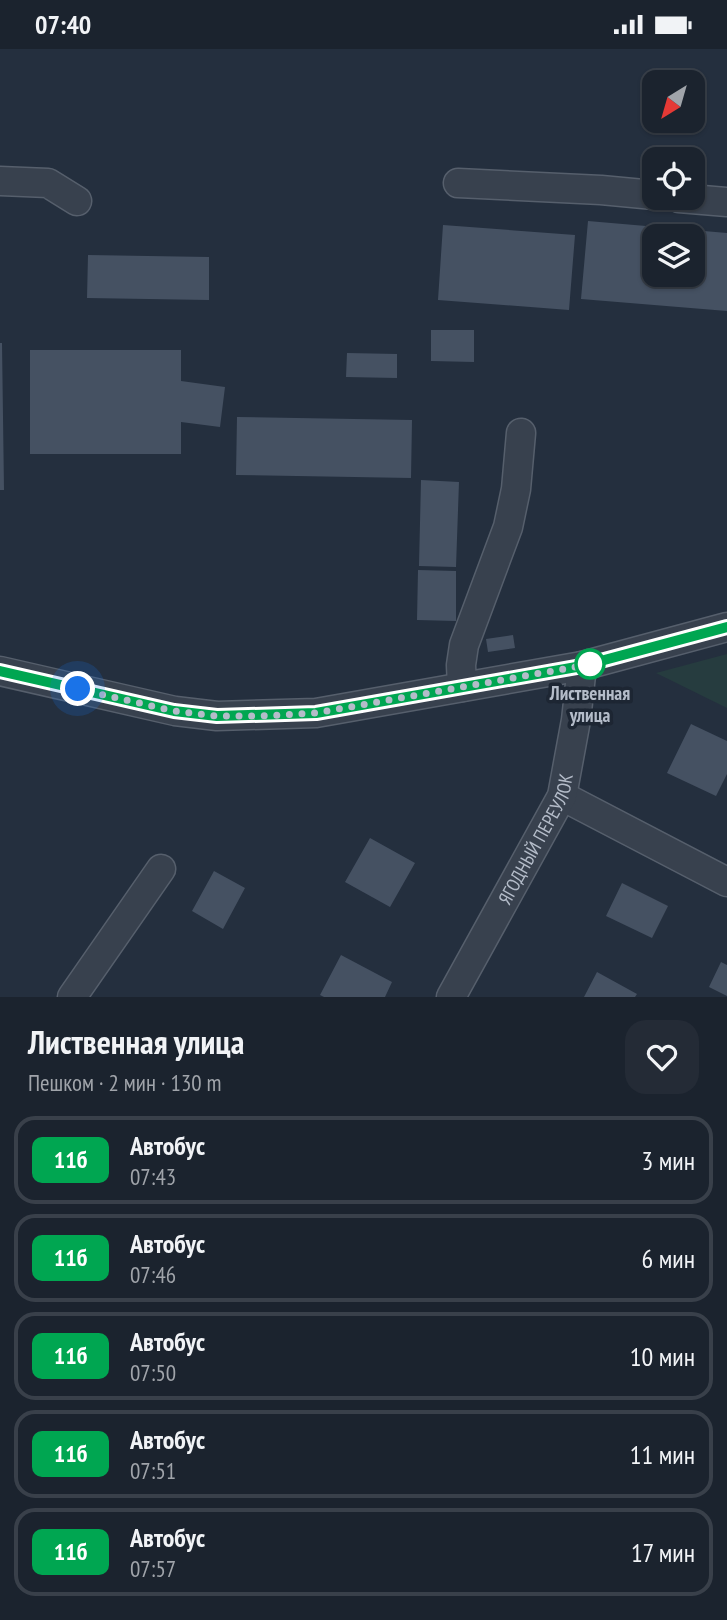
<!DOCTYPE html>
<html lang="ru">
<meta charset="utf-8">
<style>
:root{--surface:#1b232e;--page:#242b36;--text:#f1f3f6;--muted:#a0a4aa;--line:#39404a}
body{margin:0;font-family:"PT Sans Narrow",sans-serif;background:var(--page);color:var(--text);height:100vh;display:flex;flex-direction:column;font-size:26px;white-space:nowrap}
*{box-sizing:border-box;margin:0}
p{font-size:23px;color:var(--muted)}
.icon{flex:none;width:38px;height:38px;fill:none;stroke:currentColor;stroke-width:2;stroke-linecap:round;stroke-linejoin:round}
.map{position:relative;height:948px;overflow:hidden}
.side{display:flex;flex-direction:column;background:var(--surface);flex:1}
.side>*{flex:none}
.badge{padding:0 14px;border-radius:10px;font-size:24px;line-height:46px}
.needle{width:46px;rotate:217deg}
.controls{position:absolute;left:642px;top:21px;display:grid;gap:14px}
.controls a{display:grid;place-items:center;width:63px;height:63px;border-radius:14px;background:var(--surface);box-shadow:0 2px 5px #0004,0 0 0 2px var(--line);font-size:35px}
.you{position:absolute;width:35px;height:35px;margin:-18px;border:5px solid #fff;border-radius:50%;background:#1a73e8;box-shadow:0 0 0 10px #1a73e833}
.map>.badge{position:absolute;translate:-50% -50%;box-shadow:0 0 0 4px #fff}
.round{display:grid;place-items:center;flex:none;width:74px;height:74px;border-radius:21px;background:var(--page)}
.headline{display:flex;align-items:center;justify-content:space-between;height:119px;padding:0 28px}
h1{font-size:33px;font-weight:700;line-height:52px}
ul{padding:0;list-style:none}
li{display:flex;align-items:center;gap:21px;height:88px;margin:0 14px 10px;padding:0 14px;border:4px solid var(--line);border-radius:21px}
li div{flex:1}
li b{display:block;font-size:26px}
li em{font-style:normal}
li .badge{min-width:77px;font-weight:700;text-align:center}
.status{display:flex;justify-content:space-between;align-items:center;height:49px;padding:0 35px;background:var(--surface);direction:ltr}
.status svg{height:19px;fill:currentColor}
.map>svg:first-child{display:block}
.green{fill:#263c3f}
.building{fill:#455162;fill-rule:evenodd}
.lines{fill:none;stroke-linecap:round;stroke-linejoin:round}
.minor-casing{stroke:#565f6c;stroke-width:31}
.minor{stroke:#38414e;stroke-width:28}
.line-casing{stroke:#fff;stroke-width:16}
.line{stroke:#00a651;stroke-width:10}
.walk{stroke:#b4bcc9;stroke-width:7;stroke-dasharray:0 12.6}
.stop-dot{fill:#fff;stroke:#00a651;stroke-width:3.5}
.labels{text-anchor:middle;dominant-baseline:central;stroke-width:7;stroke-linejoin:round;paint-order:stroke}
.stop-label{font-size:19px;font-weight:bold;fill:#b4bcc9;stroke:#1d2633}
.street-label{font-size:19px;fill:#b4bcc9;stroke:#1d2633}
</style>
<div class="status"><b>07:40</b><svg viewBox="0 0 49 12"><path d="M0 12V9h3v3zM5 12V6h3v6zM10 12V3h3v9zM15 12V0h3v12zM26 1h20v11H26zM47 4h2v5h-2z"/></svg></div>
<div class="map">
<svg width="727" height="948" viewBox="0 0 727 948">
<rect width="100%" height="100%" fill="#242f3e"/>
<path class="green" d="M727 605V659L656 624Z"/>
<path class="building" d="M588 172 727 184V262L581 250ZM654 187H693V226H654Z
M443 176 575 186 569 261 438 251Z
M88 206 209 208V251L87 249Z
M431 281H474V313L431 312Z
M0 294H2L4 441H0Z
M30 301H181V332L225 338 220 378 181 373V405H30Z
M347 304 397 305V329L346 328Z
M237 368 412 371 411 429 236 426Z
M421 431 459 433 456 518 419 517Z
M418 521 456 522V572L417 571Z
M513 586 515 599 488 603 486 590Z
M691 675 727 692V725L716 747 667 724Z
M370 789 415 814 390 858 345 833Z
M214 822 245 839 223 880 192 862Z
M622 834 668 857 652 889 606 867Z
M341 906 392 933 385 948H324L320 946Z
M721 913 727 916V947L709 938Z
M597 923 637 945 635 948H584Z"/>
<g class="lines">
<defs>
<g id="minor">
<path d="M0 132 48 134 77 152"/>
<path d="M458 134 601 141 654 146"/>
<path d="M679 149 727 153"/>
<path d="M0 622 175 662 217 667 316 664 582 617 727 578"/>
<path d="M462 638 461 616 464 596 508 478 516 440 521 384"/>
<path d="M562 747 727 833"/>
<path d="M72 948 161 820"/>
<path id="s1" d="M451 948 562 747 576 671 582 617"/>
</g>
</defs>
<use href="#minor" class="minor-casing"/>
<use href="#minor" class="minor"/>
</g>
<g class="lines">
<defs>
<path id="line" d="M0 622 174 662 217 667 316 664 582 617 727 578"/>
</defs>
<use href="#line" class="line-casing"/>
<use href="#line" class="line"/>
<path class="walk" d="M78 640 174 662 217 667H261L316 664 592 615H590"/>
</g>
<circle class="stop-dot" cx="590" cy="615" r="14"/>
<g class="labels">
<g class="stop-label">
<text x="590" y="644">Лиственная<tspan x="590" dy="22">улица</tspan></text>
</g>
<g class="street-label">
<text stroke="none"><textPath href="#s1" startOffset="180">ЯГОДНЫЙ ПЕРЕУЛОК</textPath></text>
</g>
</g>
</svg>
<div class="controls">
<a><svg class="needle" viewBox="-14 -14 28 28"><path d="M0-13l5 13h-10z" fill="#e53935"/><path d="M0 13l5-13h-10z" fill="#a0a4aa"/></svg></a>
<a><svg class="icon" aria-label="locate" viewBox="0 0 24 24"><circle cx="12" cy="12" r="6"/><path d="M12 2v4M12 18v4M2 12h4M18 12h4"/></svg></a>
<a><svg class="icon" aria-label="layers" viewBox="0 0 24 24"><path d="M12 4l9 5-9 5-9-5zM3 14l9 5 9-5"/></svg></a>
</div>
<div class="you" style="left:78px;top:640px"></div>
</div>
<section class="side">
<div class="headline"><div><h1>Лиственная улица</h1><p>Пешком · 2 мин · 130 m</p></div><a class="round"><svg class="icon" aria-label="heart" viewBox="0 0 24 24"><path d="M12 20l-8-8c-3-5 5-10 8-4 3-6 11-1 8 4z"/></svg></a></div>
<ul>
<li><span class="badge" style="background:#00a651;color:#fff">11б</span><div><b>Автобус</b><p>07:43</p></div><em>3 мин</em></li>
<li><span class="badge" style="background:#00a651;color:#fff">11б</span><div><b>Автобус</b><p>07:46</p></div><em>6 мин</em></li>
<li><span class="badge" style="background:#00a651;color:#fff">11б</span><div><b>Автобус</b><p>07:50</p></div><em>10 мин</em></li>
<li><span class="badge" style="background:#00a651;color:#fff">11б</span><div><b>Автобус</b><p>07:51</p></div><em>11 мин</em></li>
<li><span class="badge" style="background:#00a651;color:#fff">11б</span><div><b>Автобус</b><p>07:57</p></div><em>17 мин</em></li>
</ul>
</section>
